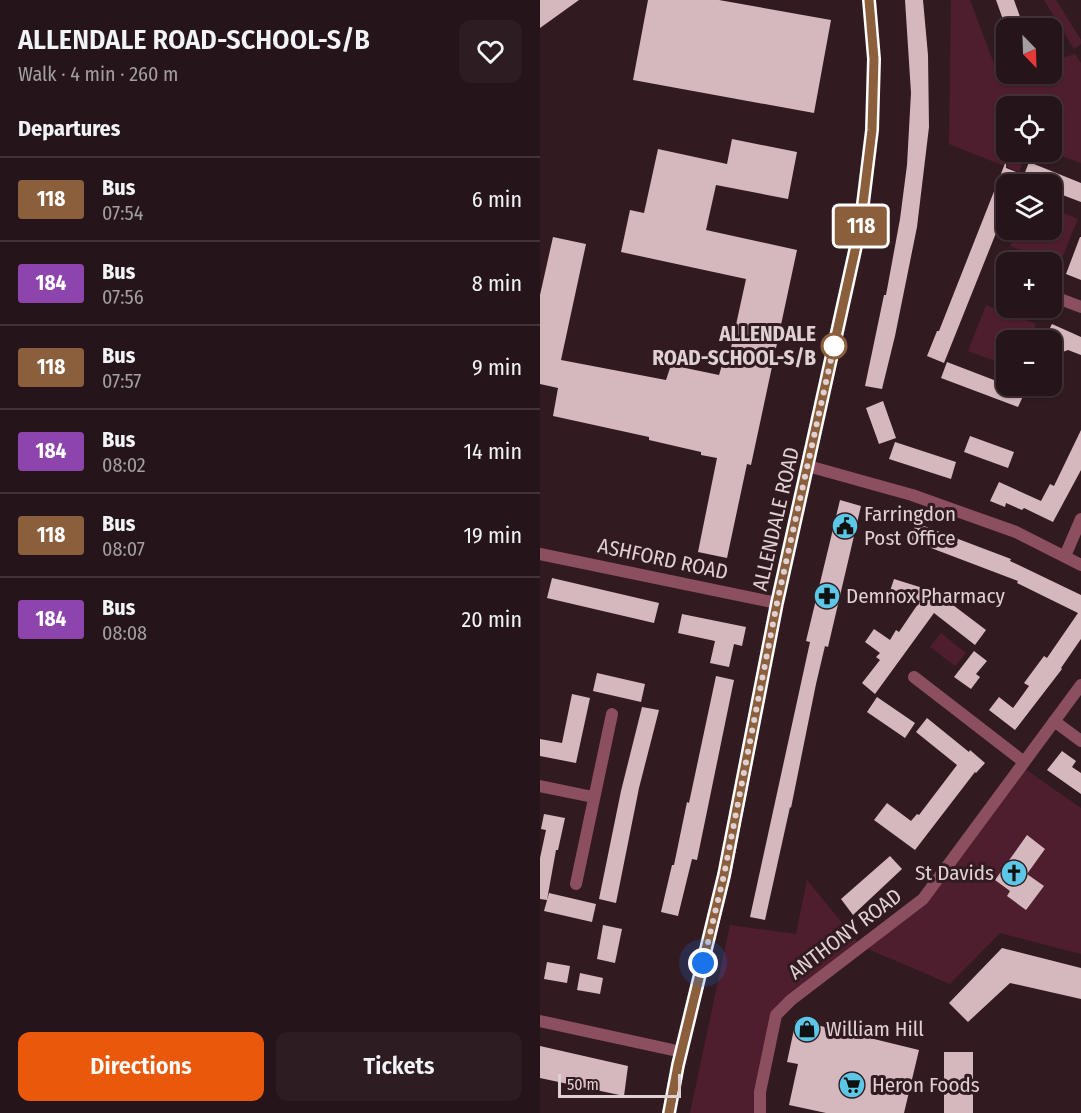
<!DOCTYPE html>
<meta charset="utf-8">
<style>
:root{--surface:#251419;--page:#2d1d22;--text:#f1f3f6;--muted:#a39ea2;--line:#423338;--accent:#ea580c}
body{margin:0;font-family:"Fira Sans Condensed",sans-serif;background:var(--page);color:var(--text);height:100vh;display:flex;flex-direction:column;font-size:22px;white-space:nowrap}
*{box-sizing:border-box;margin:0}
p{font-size:20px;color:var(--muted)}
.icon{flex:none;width:33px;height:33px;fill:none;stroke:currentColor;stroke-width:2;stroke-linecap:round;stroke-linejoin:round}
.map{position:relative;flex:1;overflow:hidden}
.panel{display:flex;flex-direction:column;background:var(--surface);width:540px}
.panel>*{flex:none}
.badge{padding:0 12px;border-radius:4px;font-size:21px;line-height:39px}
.needle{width:39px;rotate:157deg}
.buttons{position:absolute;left:456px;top:18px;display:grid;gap:12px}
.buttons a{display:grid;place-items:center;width:66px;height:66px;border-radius:12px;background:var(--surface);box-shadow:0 2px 4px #0004,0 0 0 2px var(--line);font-size:30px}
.scale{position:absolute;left:18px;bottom:15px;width:123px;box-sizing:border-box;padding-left:6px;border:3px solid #dfd0d3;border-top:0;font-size:16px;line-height:21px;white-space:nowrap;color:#dfd0d3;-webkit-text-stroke:4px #311b21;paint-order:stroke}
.you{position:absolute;width:30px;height:30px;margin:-15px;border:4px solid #fff;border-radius:50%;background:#1a73e8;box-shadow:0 0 0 9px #1a73e833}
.map>.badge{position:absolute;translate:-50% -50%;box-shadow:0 0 0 3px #fff}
h2{padding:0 18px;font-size:22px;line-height:54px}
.round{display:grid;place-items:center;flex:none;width:63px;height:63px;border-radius:12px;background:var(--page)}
.headline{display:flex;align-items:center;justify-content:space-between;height:102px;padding:0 18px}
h1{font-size:28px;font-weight:600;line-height:45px}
.button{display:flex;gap:12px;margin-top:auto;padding:12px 18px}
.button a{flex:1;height:69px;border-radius:12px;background:var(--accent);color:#fff;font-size:24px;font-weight:600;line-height:69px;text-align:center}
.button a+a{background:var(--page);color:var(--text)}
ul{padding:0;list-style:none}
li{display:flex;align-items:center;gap:18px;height:84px;padding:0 18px;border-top:2px solid var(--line)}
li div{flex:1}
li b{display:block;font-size:22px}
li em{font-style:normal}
li .badge{min-width:66px;font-weight:700;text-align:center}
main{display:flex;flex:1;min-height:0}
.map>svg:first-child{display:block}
.green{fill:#4f1e2e}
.building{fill:#d5b8be}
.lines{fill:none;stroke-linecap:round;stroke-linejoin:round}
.street{stroke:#8c4f60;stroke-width:12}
.secondary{stroke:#c86783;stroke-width:12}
.line-casing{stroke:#fff;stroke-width:14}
.line{stroke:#8b5e3c;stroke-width:9}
.walk{stroke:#dfd0d3;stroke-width:6;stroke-dasharray:0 10.8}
.stop-dot{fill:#fff;stroke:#8b5e3c;stroke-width:3}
.labels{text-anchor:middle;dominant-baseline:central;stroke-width:6;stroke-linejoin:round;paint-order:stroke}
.stop-label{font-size:21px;font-weight:bold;fill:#dfd0d3;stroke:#311b21;text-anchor:end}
.poi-label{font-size:21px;fill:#dfd0d3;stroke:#311b21;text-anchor:start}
.street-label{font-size:21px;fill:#dfd0d3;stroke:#311b21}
</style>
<main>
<section class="panel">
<div class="headline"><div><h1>ALLENDALE ROAD-SCHOOL-S/B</h1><p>Walk · 4 min · 260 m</p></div><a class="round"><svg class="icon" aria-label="heart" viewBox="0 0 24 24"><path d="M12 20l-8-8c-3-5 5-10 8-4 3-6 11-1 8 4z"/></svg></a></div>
<h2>Departures</h2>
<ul>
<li><span class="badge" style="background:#8b5e3c;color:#fff">118</span><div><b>Bus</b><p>07:54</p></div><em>6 min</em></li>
<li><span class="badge" style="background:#8e44ad;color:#fff">184</span><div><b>Bus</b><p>07:56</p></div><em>8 min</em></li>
<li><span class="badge" style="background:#8b5e3c;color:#fff">118</span><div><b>Bus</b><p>07:57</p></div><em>9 min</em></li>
<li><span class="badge" style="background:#8e44ad;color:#fff">184</span><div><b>Bus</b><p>08:02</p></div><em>14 min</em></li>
<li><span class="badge" style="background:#8b5e3c;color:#fff">118</span><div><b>Bus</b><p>08:07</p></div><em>19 min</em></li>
<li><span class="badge" style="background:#8e44ad;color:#fff">184</span><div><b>Bus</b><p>08:08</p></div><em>20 min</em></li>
</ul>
<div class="button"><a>Directions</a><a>Tickets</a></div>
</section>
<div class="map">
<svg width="541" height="1113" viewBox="0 0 541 1113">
<rect width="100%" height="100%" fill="#311b21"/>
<path class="green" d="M411 0H430L459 77 472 74H512V61L535 54 541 63V163L510 152 512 106H466V152H488L479 172 409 144Z
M504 0H516L541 40V44L534 49Z
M512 208 538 219 519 265 470 246 477 230H512Z
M446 305 496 324 490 340H466V365L428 351Z
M401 633 426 653 415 666 390 647Z
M481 766 541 808V954L460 933 410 984 321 946 236 1015 220 1113H150L190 925 256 934 267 880 321 946 383 899Z"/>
<path class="building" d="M0 0H39L0 28Z
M108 0H179L291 20 274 113 93 80Z
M365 0H383L388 55 389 127 377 227 355 336 342 389 325 386 344 295H346L360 219 367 165 371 93Z
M456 0H474L484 28H466Z
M192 139 257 152 248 199 176 185 166 230 257 250 211 465 207 464 187 558 158 552 177 458 161 455V452L109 440V437L13 416 18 388 0 384V295L13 237 46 244 21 360 126 380 131 365 179 375 182 365 187 366 206 279 81 252 90 210 104 213 118 149 187 164Z
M466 161V168L484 175 489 162 541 183V202L512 191V184H466V208L404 363 387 356 397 331H399Z
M540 237H541V280L526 274Z
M512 324 541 337V355L528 350 512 356V340H504Z
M407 362 485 392 478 407 401 378Z
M343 401 356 438 339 444 326 408Z
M541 430V470L513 522 484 508 482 510 466 503 465 507 450 501 459 482 501 501 510 484 514 486Z
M430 436 474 452 468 468 424 452Z
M355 442 416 462 411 479 349 459Z
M300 500 321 506 288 647 285 646 276 684 251 808 250 807 225 920 210 917 270 642 266 641Z
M376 523 471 559 470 561 541 595V639L521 668 522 669 475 730 449 710 459 697 473 708 489 686 484 683 504 656 507 658 538 613 477 583 478 581 370 540Z
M12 578 119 603 114 623 7 598Z
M354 579 402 594 401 596 446 630 435 645 394 613 335 694 322 683 340 660 336 657 340 653 325 642 334 629 350 640 356 630 359 632 380 601 350 591Z
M142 614 206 627 202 646 194 644 189 667 170 663 175 641 138 633Z
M434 651 447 661 436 674 440 677 431 689 414 677Z
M57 673 105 684 101 702 53 691Z
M176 676 194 680 157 860 152 859 138 916 121 912 132 865H134L147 802 149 803Z
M32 694 50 698 36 763 0 756V739L22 743Z
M337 697 375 723 365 738 327 712Z
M102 707 119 710 99 788 76 903 59 899 81 791Z
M387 718 429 752 430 750 445 763 436 773 435 772 375 850 334 820 347 803 371 821 377 814 379 815 417 765 376 732Z
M522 751 536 761 532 767 541 773V794L507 770Z
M4 814 25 818 18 850H16L7 900 0 899V858L6 830 1 829Z
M487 835 505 849 487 874 504 886 486 910 467 896 470 891 455 880Z
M350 856 362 869 313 915 301 899Z
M9 893 56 904 52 922 4 911Z
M63 925 82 929 75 963 57 959Z
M462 948 541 968V999L470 983 428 1022 409 1003Z
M7 962 30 966 27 983 4 979Z
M40 973 63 978 60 994 37 990Z
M256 1020 379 1050 364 1113H286L249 1105 258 1064 247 1062Z
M0 1046 88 1066 84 1096 0 1078Z
M404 1052H433V1113H404Z"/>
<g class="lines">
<path class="street" d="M464 277 466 278
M512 296 541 307
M268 466 372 495 476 532 541 565
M0 554 237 603
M525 556 541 519
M374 677 484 762
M514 721 541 741
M0 786 53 797
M36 884 72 714
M0 1021 142 1052
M220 1113V1092L236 1015 251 1000 383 899 541 685"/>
<path class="secondary" d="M129 1113 138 1065 185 875 237 603 320 228 332 130 334 59 329 0"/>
</g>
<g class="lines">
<defs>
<path id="line" d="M129 1113 138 1065 184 875 237 603 320 228 332 130 334 59 329 0"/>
</defs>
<use href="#line" class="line-casing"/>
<use href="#line" class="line"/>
<path class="walk" d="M163 963 184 875 237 603 294 346"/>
</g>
<defs>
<symbol id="civic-disc" viewBox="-11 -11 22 22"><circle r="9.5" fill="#5cc7e7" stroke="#311b21"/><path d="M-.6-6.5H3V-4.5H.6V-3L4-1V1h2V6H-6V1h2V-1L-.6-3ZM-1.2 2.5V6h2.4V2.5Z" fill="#111"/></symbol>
<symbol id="pharmacy-disc" viewBox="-11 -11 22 22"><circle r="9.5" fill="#5cc7e7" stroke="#311b21"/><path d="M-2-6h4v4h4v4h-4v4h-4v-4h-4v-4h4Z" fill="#111"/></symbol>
<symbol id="church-disc" viewBox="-11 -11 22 22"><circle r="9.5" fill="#5cc7e7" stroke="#311b21"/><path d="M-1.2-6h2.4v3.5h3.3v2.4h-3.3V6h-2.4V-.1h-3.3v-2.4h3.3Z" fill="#111"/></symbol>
<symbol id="shop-disc" viewBox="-11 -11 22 22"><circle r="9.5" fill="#5cc7e7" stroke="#311b21"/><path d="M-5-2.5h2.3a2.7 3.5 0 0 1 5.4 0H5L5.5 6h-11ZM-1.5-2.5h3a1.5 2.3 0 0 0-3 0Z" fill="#111"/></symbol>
<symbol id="supermarket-disc" viewBox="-11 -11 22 22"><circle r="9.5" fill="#5cc7e7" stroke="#311b21"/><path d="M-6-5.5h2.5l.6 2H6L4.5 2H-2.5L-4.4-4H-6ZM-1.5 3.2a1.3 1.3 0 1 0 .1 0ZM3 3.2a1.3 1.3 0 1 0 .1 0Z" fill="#111"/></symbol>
</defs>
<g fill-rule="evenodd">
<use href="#civic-disc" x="290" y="511" width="30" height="30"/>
<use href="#pharmacy-disc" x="272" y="581" width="30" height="30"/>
<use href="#church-disc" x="459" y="858" width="30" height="30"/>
<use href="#shop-disc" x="252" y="1014" width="30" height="30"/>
<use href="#supermarket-disc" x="297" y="1070" width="30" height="30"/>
</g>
<circle class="stop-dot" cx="294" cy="346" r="12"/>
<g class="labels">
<g class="stop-label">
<text x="276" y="334">ALLENDALE<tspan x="276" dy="24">ROAD-SCHOOL-S/B</tspan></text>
</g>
<g class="poi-label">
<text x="324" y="514">Farringdon<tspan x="324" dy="24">Post Office</tspan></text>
<text x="306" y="596">Demnox Pharmacy</text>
<text x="454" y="873" text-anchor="end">St Davids</text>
<text x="286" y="1029">William Hill</text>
<text x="332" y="1085">Heron Foods</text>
</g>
<g class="street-label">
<text transform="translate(236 519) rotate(-77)">ALLENDALE ROAD</text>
<text transform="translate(123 559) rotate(12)">ASHFORD ROAD</text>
<text transform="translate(305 934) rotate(-37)">ANTHONY ROAD</text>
</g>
</g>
</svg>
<div class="buttons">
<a><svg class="needle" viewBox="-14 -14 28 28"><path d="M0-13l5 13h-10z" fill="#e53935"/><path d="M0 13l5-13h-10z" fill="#a39ea2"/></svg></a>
<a><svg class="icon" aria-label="locate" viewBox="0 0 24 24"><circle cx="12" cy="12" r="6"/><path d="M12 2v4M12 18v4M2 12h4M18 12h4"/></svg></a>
<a><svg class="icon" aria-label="layers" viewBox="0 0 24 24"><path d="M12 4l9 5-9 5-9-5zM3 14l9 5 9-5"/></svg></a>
<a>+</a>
<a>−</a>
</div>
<div class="scale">50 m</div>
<div class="you" style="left:163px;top:963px"></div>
<b class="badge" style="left:321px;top:226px;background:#8b5e3c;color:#fff">118</b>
</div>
</main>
